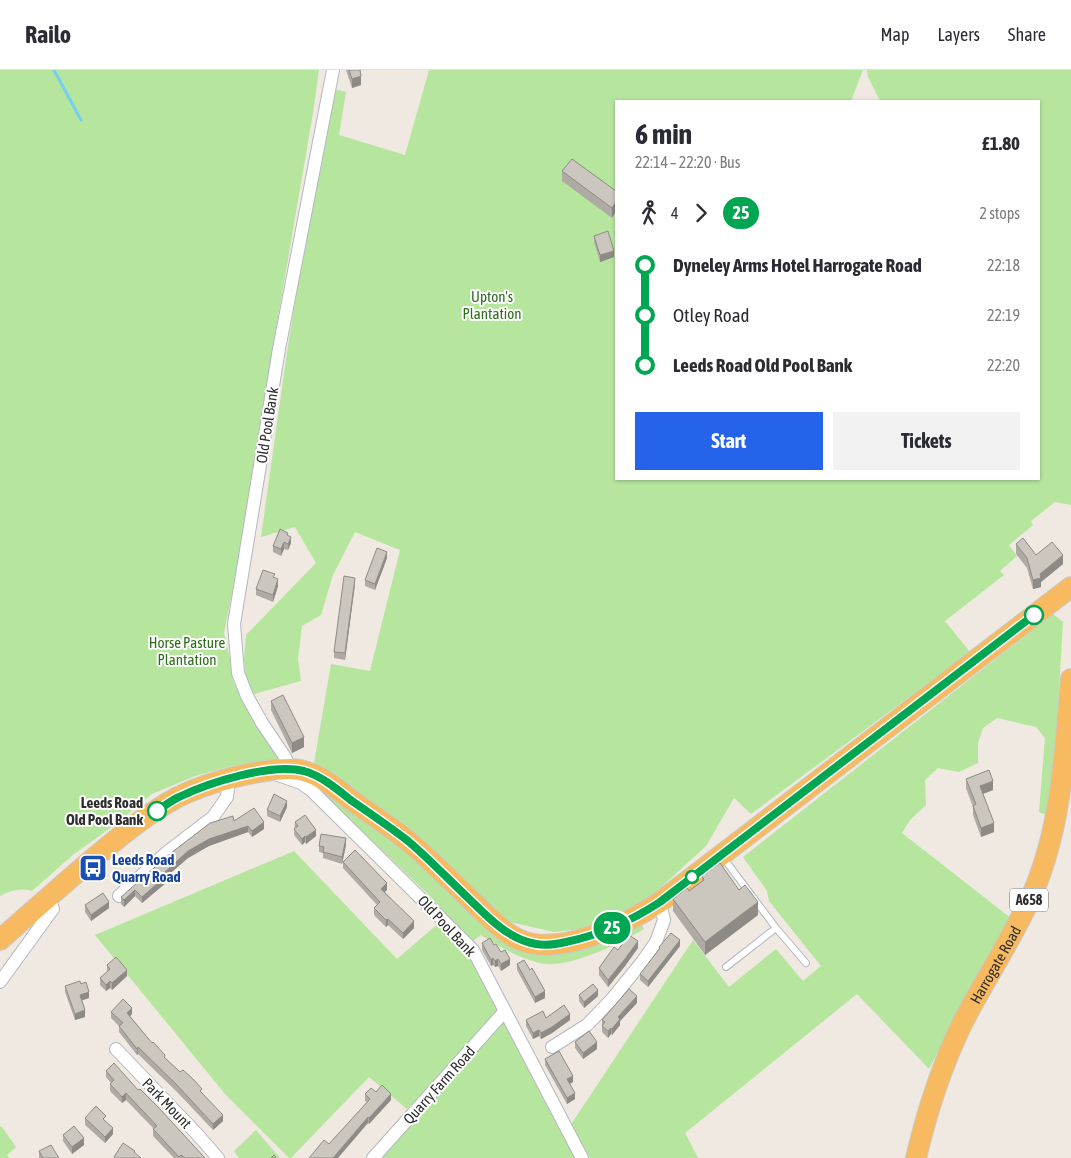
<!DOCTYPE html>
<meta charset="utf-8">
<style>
:root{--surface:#fff;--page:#f2f2f3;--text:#2b2b33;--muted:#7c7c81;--line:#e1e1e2;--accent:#2563eb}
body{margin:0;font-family:"Asap Condensed",sans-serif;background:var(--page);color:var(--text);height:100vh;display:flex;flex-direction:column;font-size:19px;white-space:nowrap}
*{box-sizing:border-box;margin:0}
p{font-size:16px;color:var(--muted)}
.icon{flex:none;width:28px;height:28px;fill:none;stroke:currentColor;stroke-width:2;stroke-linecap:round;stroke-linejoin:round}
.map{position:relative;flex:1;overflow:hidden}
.sheet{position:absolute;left:615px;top:30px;width:425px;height:380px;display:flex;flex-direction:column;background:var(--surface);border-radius:0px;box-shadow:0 1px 4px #0004}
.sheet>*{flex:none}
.badge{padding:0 10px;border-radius:16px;font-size:18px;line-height:32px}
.map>.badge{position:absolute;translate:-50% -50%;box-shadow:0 0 0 2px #fff}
.legs{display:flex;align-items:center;gap:8px;height:55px;padding:0 20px;font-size:16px}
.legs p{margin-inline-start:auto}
.overview{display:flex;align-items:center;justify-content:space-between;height:85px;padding:0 20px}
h1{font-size:28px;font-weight:700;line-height:38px}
.button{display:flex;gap:10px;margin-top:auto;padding:10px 20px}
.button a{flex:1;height:58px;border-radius:0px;background:var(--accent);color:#fff;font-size:20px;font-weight:700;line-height:58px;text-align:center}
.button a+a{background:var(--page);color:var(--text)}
ul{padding:0 20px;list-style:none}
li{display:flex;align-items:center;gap:18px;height:50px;font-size:19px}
li i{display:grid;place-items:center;width:8px;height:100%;margin:0 6px;background:currentColor}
li i::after{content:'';width:12px;height:12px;margin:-6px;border:4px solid;border-radius:50%;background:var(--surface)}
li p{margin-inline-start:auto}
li:first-child i{background:linear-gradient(#0000 50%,currentColor 0)}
li:last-child i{background:linear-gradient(currentColor 50%,#0000 0)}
header{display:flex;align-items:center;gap:30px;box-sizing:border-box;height:70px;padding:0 25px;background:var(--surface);border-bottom:1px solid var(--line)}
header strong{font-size:24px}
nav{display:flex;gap:28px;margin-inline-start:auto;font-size:18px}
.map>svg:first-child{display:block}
.green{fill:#b6e59e}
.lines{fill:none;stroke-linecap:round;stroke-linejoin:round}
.stream{stroke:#75cff0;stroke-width:3}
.service-casing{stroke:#b4b7c1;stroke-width:8}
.minor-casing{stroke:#b4b7c1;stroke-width:14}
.trunk-casing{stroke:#c9c9c9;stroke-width:22}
.service{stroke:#fff;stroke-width:6}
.minor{stroke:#fff;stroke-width:12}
.trunk{stroke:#f8ba60;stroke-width:20}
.wall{fill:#afaba4}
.shaded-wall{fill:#8e8b86}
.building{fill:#cbc7bf;stroke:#8e8b86}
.line-1-casing{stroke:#fff;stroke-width:11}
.line-1{stroke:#00a651;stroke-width:8}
.stop-1-dot{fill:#fff;stroke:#00a651;stroke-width:2.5}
.labels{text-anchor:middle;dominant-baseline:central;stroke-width:4;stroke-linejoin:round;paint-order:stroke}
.shield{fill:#fff;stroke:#6d6d6d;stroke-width:1}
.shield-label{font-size:14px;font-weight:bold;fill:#2e2e2e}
.park-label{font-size:15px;fill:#2c6e1b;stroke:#fff}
.street-label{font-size:15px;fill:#2e2e2e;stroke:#fff}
.stop-label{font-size:15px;font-weight:bold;fill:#2e2e2e;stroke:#fff;text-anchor:end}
.transit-label{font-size:15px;font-weight:bold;fill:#164399;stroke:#fff;text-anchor:start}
</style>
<header>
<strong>Railo</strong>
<nav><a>Map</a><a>Layers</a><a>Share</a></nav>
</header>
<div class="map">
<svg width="1071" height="1088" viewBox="0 0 1071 1088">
<rect width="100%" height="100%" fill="#efe9e1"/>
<path class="green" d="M0 0H319L313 43 262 341 253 420 224 563 230 589 233 611 245 634 279 686 278 689 232 696 195 706 152 724 116 754 74 784 32 821C20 818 11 820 0 826Z
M429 0H863L851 31H616V409H1039V31H880L868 7 867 0H1071V435L1055 432 1031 451 1033 455 1009 475 1017 486 1000 501 1004 505 945 551 970 582 751 744 734 728 706 776 646 831 605 853 580 859 554 862 510 852 476 825 353 718 314 693 331 594 370 601 400 480 355 462 333 505 321 545 302 556 298 589 301 611 254 624 246 608 244 589 246 565 316 493 295 457 261 467 287 282 330 18 346 22 339 65 405 85Z
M1053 544 1063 552 1056 673 1048 746 1039 742 1045 668 1036 657 997 648 983 658 978 673V693L959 702 938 698 925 710 926 735 910 750 902 763 1012 849 952 956 929 999 857 924 685 1063 698 1088H590L570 1056 693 870 729 917 776 879 803 911 821 896 769 831 767 821 743 787Z
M319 713 408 780 515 873 639 850 644 859C622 873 566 900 540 893 519 888 499 877 481 865L472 872 462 864 431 827 316 717Z
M294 781 397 889 439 853 476 893 499 943 407 1039 369 1007 291 1088H289L225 1024 95 865Z
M504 952 577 1088H382L501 953Z
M0 1056 2 1057 16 1077 7 1085 9 1088H0Z
M256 1060 280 1088H239L234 1081Z"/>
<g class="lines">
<path class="stream" d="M54 0 81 50"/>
<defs>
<path id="service" d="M722 786 776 858 726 897
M776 858 806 893"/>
<path id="minor" d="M290 699 285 687 262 653 247 626 238 603 234 554 279 279 333 0
M275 704 301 713 311 720 473 880 582 1088
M119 826 166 783 213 747 227 727 229 709
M0 912 53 839 49 826
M552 977 587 955 612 929 642 892 656 872 664 850 660 832
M116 979 197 1064 218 1088
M373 1088 505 941"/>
<g id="trunk">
<path d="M0 870C29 844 59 818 89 792 117 769 146 744 178 727 208 712 255 700 288 699 314 698 334 717 354 732 372 745 391 757 408 771 432 791 454 814 477 836 490 848 504 863 520 870 560 887 627 854 660 832L1071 517"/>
<path id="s1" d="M916 1088C927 1041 942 995 963 952 986 907 1015 865 1035 818 1062 752 1065 679 1071 609"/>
</g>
</defs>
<use href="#service" class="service-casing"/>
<use href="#minor" class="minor-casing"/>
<use href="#trunk" class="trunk-casing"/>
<use href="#service" class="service"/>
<use href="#minor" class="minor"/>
<use href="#trunk" class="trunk"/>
</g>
<path class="wall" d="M346 0H362L360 1 361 15 352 18Z
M562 101 616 121 612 148 562 111Z
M594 166 614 187 600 192 594 172Z
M288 466 291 473 288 480 284 479 281 486 273 482V476Z
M1016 474 1036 485 1063 494 1041 512V517L1033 519 1027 498 1016 484Z
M387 488 375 520 365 516V510Z
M355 514 345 590 334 588V582Z
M278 516 273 532 256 525V519Z
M271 631 304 677 292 683 271 640Z
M966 709 993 720 983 724 994 762 981 767 973 745V737L966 718Z
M287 737 280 752 267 746V740Z
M234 751 264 759 252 767 248 762 209 776 188 788 167 806V812L142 833 135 826 124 837 121 834V827Z
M295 752 316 766 306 774 305 772 302 775 294 765Z
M346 775 342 794 323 788V783L319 782V776Z
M343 792 387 820 385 822 414 858 403 869 388 855 386 857 374 845V838L377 835 343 798Z
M702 806 758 845 705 885 673 841V829L689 821 702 812Z
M85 835 109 838 91 851 85 842Z
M482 873 494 875 501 882 510 895 501 901 498 896 495 897 493 895 491 896 482 880Z
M680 876 648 917 640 910V904L659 880V877Z
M638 878 625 896 608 917 599 905V898L618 880Z
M517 894 545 928 535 933 517 900Z
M107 895 127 906 112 920 110 918 106 921 100 915V908L107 902Z
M81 914 89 928 82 930 85 947 75 950 65 922V916Z
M579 925 598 926 584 938 579 931Z
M637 933 620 951V955L612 965 611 964 608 968 602 962V950Z
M111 942 132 944 130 946 152 973 165 988 202 1023 223 1051 213 1060 177 1022 138 984 137 985 119 962V956L111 948Z
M546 948 570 950 552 963 541 969 539 966 533 969 526 956V950Z
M575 972 597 979 583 989 575 978Z
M545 989 573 1012 570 1014 575 1029 567 1034 545 995Z
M106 1001 138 1020 205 1088H174L153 1066V1059H154L126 1030 122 1033 110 1021V1014L111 1013 106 1007Z
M376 1022 391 1030 369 1054 368 1053 329 1074 367 1032 365 1031V1024Z
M85 1048 106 1052 113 1064 105 1073 85 1055Z
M63 1065 84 1075 72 1084 63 1071Z
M39 1081 59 1088H39Z"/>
<path class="shaded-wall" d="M361 6V15L352 18V9Z
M616 132V141L612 148V138Z
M614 181V187L600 192V185Z
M291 467V473L288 480V474Z
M284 472V479L281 486V479Z
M387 482V488L375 520V514Z
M1063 485V494L1041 512V517L1033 519V510Z
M355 508V514L345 590V583Z
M278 509V516L273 532V525Z
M304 667V677L292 683V673Z
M993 711V720L980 725V716Z
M287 731V737L280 752V746Z
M264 752V759L252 767V761Z
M994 753V762L981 767V758Z
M248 756V762L209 776 188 788 167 806V812L142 833V827L165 802 188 781 209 769Z
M316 760V766L306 774V767Z
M305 766V772L302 775V769Z
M346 768V775L342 794V787Z
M387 813V820L381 825V819Z
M135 820V826L124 837V830Z
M109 832V838L91 851V845Z
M758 832V845L705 885V872Z
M388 849V855L386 857V850Z
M414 851V858L403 869V863Z
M680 870V876L648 917V911Z
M638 871V878L625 896 608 917V910Z
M493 888V895L491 896V890Z
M498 889V896L495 897V891Z
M510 889V895L501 901V894Z
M127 900V906L112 920V913Z
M110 911V918L106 921V915Z
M598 920V926L584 938V932Z
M545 921V928L535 933V927Z
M89 922V928L80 931V925Z
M637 926V933L620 951V955L612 965V959L618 947Z
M132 938V944L127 949V943Z
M85 940V947L75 950V944Z
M570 944V950L552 963 541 969V963Z
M611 958V964L608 968V961Z
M539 960V966L533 969V963Z
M597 972V979L583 989V983Z
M138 977V984L137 985V979Z
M573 1006V1012L567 1015V1009Z
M126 1023V1030L122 1033V1027Z
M575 1023V1029L567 1034V1028Z
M391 1024V1030L369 1054V1048Z
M223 1045V1051L213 1060V1054Z
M368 1047V1053L338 1088H333Z
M113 1058V1064L105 1073V1067Z
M84 1068V1075L72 1084V1077Z"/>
<path class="building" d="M349 0H360L361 6 352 9Z
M572 89 616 121V132L612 138 562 101Z
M608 161 614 181 600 185 594 166Z
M280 459 288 463 287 465 291 467 288 474 284 472 281 479 273 476Z
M1023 468 1036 485 1052 472 1063 485 1040 504 1041 508 1033 510 1027 488 1016 474Z
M377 478 387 482 375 514 365 510Z
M263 500 275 504 273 507 278 509 273 525 256 519Z
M344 506 355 508 345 583 334 582Z
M283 625 304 667 292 673 271 631Z
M989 700 993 711 980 716 994 753 981 758 973 736 976 734 966 709Z
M274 724 287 731 280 746 267 740Z
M254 738 264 752 252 761 248 756 209 769 188 781 165 802 167 805 142 827 135 820 124 830 121 827 171 783 210 753 233 746 234 751Z
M305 745 316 760 306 767 305 766 302 769 294 759 298 756 295 752Z
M321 764 346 768 342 787 323 782 324 777 319 776Z
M355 780 387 813 381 819 414 851 403 863 388 849 386 850 374 838 380 832 343 792Z
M720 793 739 820 745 815 758 832 705 872 673 829 687 818 689 821 704 810 702 806Z
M103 823 109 832 91 845 85 835Z
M671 863 680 870 648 911 640 904 660 878 659 877Z
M629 865 638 871 625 889 608 910 599 898 614 877 618 880Z
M490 868 494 875 496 874 501 882 505 880 510 889 501 894 498 889 495 891 493 888 491 890 482 873Z
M116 887 127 900 112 913 110 911 106 915 100 908 110 899 107 895Z
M524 890 530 900 532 898 545 921 535 927 517 894Z
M80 911 81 914 86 912 89 922 80 925 85 940 75 944 65 916Z
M593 914 598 920 584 932 579 925Z
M629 919 637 926 618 947 620 949 612 959 611 958 608 961 602 956 605 952 602 950Z
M123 929 132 938 127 943 152 973 153 972 165 985 164 987 180 1002 183 1000 193 1009 202 1019 200 1021 223 1045 213 1054 177 1015 138 977 137 979 119 956 123 953 111 942Z
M564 935 570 944 552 957 541 963 539 960 533 963 526 950 543 941 546 948Z
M589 961 597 972 583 983 575 972Z
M559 981 573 1006 567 1009 575 1023 567 1028 545 989Z
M114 993 138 1020 140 1019 159 1038 205 1088H185L181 1085 179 1087 153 1059 157 1056 126 1023 122 1027 110 1014 114 1010 106 1001Z
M382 1015 391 1024 369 1048 368 1047 333 1088H309L324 1070 329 1074 360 1040 370 1029 365 1024 371 1018 376 1022Z
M96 1036 106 1046 103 1049 113 1058 105 1067 85 1048Z
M74 1056 84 1068 72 1077 63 1065Z
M123 1073 135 1081 134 1082 141 1088H115L114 1087Z
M51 1075 59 1088H43L39 1081Z
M274 1085 276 1088H271Z"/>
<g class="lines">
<defs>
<path id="line-1" d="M157 741C164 736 172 730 179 727 210 712 271 693 304 701 322 706 338 720 352 731 371 744 390 757 408 771 427 787 445 806 463 823 484 843 506 869 536 874 546 876 557 874 566 872 600 865 631 851 660 832L1034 545"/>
</defs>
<use href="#line-1" class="line-1-casing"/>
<use href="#line-1" class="line-1"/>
</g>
<defs>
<symbol id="bus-square" viewBox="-11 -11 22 22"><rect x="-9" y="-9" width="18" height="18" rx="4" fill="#1a4fb4" stroke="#fff"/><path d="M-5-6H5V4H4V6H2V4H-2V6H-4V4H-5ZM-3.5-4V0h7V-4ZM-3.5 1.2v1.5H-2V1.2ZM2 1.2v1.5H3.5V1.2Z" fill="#fff"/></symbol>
</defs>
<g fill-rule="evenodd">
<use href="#bus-square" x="77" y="782" width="32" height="32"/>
</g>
<g class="stop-1-dot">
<circle cx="1034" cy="545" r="9"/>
<circle cx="157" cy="741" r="9"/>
<circle cx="692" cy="807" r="6"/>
</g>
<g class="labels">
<rect class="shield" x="1010" y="818.5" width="38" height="23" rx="4"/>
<g class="shield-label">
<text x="1029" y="830">A658</text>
</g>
<g class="park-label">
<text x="492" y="226">Upton's<tspan x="492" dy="17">Plantation</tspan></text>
<text x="187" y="572">Horse Pasture<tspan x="187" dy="17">Plantation</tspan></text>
</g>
<g class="street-label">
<text transform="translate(267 355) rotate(-81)">Old Pool Bank</text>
<text transform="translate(447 856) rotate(47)">Old Pool Bank</text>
<text stroke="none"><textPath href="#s1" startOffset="210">Harrogate Road</textPath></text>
<text transform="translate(439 1015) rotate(-48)">Quarry Farm Road</text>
<text transform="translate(167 1033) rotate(46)">Park Mount</text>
</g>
<g class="stop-label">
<text x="143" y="732">Leeds Road<tspan x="143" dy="17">Old Pool Bank</tspan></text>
</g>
<g class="transit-label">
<text x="112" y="789">Leeds Road<tspan x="112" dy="17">Quarry Road</tspan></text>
</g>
</g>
</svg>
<b class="badge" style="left:612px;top:858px;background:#00a651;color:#fff">25</b>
<section class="sheet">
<div class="overview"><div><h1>6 min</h1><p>22:14 – 22:20 · Bus</p></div><b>£1.80</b></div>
<div class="legs"><svg class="icon" aria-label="walk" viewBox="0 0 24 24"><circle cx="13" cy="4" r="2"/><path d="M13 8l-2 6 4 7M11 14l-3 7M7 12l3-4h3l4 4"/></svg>4<svg class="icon" aria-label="forward" viewBox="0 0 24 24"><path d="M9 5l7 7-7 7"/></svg><b class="badge" style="background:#00a651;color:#fff">25</b><p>2 stops</p></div>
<ul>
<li><i style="color:#00a651"></i><b>Dyneley Arms Hotel Harrogate Road</b><p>22:18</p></li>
<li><i style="color:#00a651"></i><span>Otley Road</span><p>22:19</p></li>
<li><i style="color:#00a651"></i><b>Leeds Road Old Pool Bank</b><p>22:20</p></li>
</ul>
<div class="button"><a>Start</a><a>Tickets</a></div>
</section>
</div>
